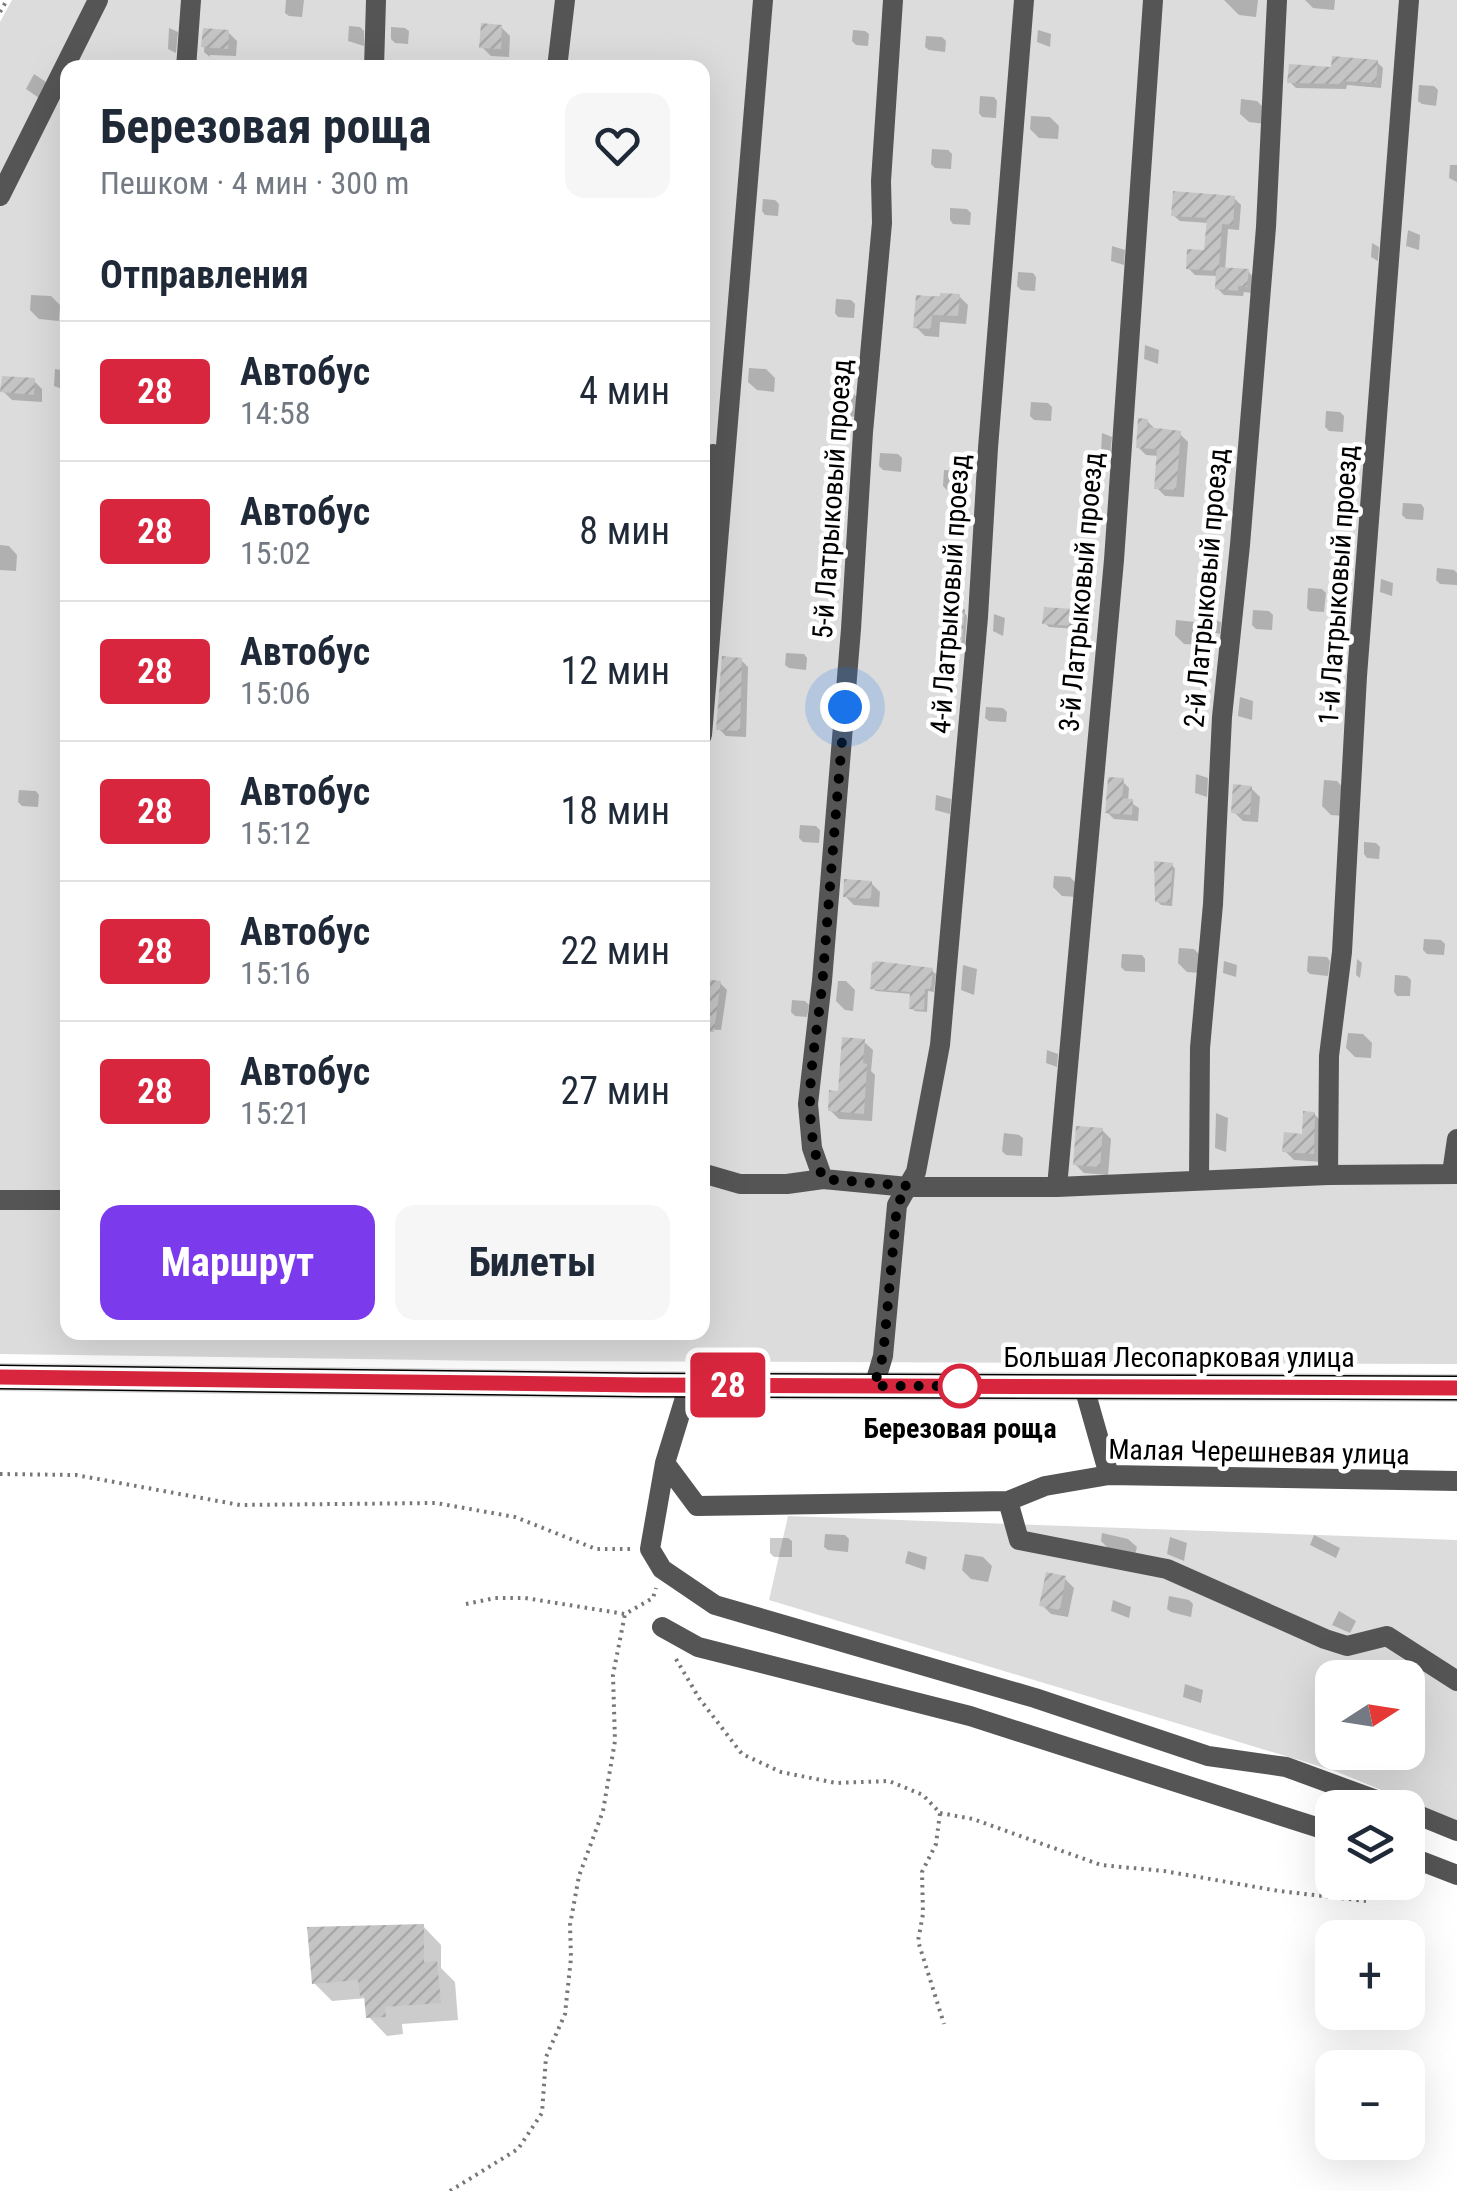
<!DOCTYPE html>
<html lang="ru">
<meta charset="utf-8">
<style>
:root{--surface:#fff;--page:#f6f6f7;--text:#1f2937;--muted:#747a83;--line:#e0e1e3;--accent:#7c3aed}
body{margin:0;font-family:"Roboto Condensed",sans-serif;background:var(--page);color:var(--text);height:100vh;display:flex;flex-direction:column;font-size:38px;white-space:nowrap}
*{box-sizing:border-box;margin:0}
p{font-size:32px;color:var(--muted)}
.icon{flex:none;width:55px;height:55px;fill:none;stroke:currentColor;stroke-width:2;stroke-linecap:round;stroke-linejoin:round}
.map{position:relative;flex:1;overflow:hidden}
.details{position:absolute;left:60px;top:60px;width:650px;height:1280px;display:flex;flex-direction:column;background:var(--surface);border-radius:20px;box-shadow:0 10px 40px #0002}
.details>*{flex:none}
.badge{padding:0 20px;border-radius:8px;font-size:35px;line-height:65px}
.needle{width:65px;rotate:78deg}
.tools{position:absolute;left:1315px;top:1660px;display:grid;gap:20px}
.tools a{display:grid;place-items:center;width:110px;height:110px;border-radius:20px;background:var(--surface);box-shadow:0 10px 40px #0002;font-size:50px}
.you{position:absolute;width:50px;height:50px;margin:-25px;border:8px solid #fff;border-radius:50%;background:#1a73e8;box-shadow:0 0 0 15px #1a73e833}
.map>.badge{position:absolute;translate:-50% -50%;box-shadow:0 0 0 5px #fff}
h2{padding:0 40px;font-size:38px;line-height:90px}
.round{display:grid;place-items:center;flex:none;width:105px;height:105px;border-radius:20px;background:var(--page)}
.overview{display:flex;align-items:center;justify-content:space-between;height:170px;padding:0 40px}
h1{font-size:48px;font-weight:700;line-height:75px}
.button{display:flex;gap:20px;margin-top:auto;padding:20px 40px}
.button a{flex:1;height:115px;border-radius:20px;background:var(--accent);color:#fff;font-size:40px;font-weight:700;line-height:115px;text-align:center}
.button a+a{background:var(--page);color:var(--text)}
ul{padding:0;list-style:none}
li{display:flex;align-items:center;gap:30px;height:140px;padding:0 40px;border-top:2px solid var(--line)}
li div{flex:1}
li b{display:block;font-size:38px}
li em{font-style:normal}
li .badge{min-width:110px;font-weight:700;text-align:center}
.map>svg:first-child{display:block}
.garden{fill:#dcdcdc;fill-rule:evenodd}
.shadow{fill:#0003}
.building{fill:url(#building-hatch)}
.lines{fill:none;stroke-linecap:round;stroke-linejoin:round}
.major-casing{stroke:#dbdbdb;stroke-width:28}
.path{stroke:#777;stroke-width:4;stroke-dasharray:2.5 5;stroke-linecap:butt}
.minor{stroke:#555;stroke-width:20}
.major{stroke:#000;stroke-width:25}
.line-casing{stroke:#fff;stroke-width:22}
.line{stroke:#d7263d;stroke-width:15}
.walk{stroke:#000;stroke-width:10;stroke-dasharray:0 18}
.stop-dot{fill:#fff;stroke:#d7263d;stroke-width:5}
.labels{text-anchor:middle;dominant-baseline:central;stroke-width:9;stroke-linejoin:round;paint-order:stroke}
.street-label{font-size:28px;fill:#000;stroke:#fff}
.stop-label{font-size:28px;font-weight:bold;fill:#000;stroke:#fff}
</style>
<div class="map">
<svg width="1457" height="2191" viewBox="0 0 1457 2191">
<defs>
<pattern id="building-hatch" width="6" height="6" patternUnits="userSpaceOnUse" patternTransform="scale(2.5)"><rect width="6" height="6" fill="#c4c4c4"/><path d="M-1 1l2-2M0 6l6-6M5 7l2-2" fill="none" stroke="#a7a7a7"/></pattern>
</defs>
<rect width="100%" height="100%" fill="#fff"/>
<path class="garden" d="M12 0H1457V1364L496 1361 0 1354V22ZM68 68H702V1332H68Z
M788 1516 1457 1540V1821L1335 1771 769 1600ZM1332 1678H1408V1752H1332Z"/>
<path class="shadow" d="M286 0H304L302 17 289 16 285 13Z
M1224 0H1258L1256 17 1239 15Z
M1305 0H1335L1334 10 1313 8Z
M349 26 360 27 364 31V46L348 41Z
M391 27 405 28 409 31 408 44 395 43 391 39Z
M501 27 510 36 509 57 491 56 482 47Z
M169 28 178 32 176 53 168 49Z
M205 30 228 32 237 41 236 56 210 55V57L204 52Z
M853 30 865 31 869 34 868 46 856 45 852 41Z
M1038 30 1051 34 1050 47 1037 42Z
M926 36 942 37 946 41 945 52 929 50 925 47Z
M1377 62 1383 68 1381 88 1347 85 1346 89 1296 88 1290 82Z
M34 74 46 82 39 98 26 89Z
M1419 85 1434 86 1438 90 1436 106 1422 104 1418 101Z
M980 96 994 97 997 101 996 118 982 117 979 113Z
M1241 99 1257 101 1266 110V124L1249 122 1240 114Z
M1031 116 1050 117 1059 126 1058 139 1039 138 1030 129Z
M932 149 948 150 952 154 951 169 935 168 931 164Z
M1450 165H1457V182L1449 178Z
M1234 198 1241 205 1239 230 1228 229 1225 270 1248 271 1254 278 1253 293 1244 292 1243 296 1224 295 1217 288 1218 276 1195 275 1188 268 1207 253 1209 223 1180 221 1173 215Z
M763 199 775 200 779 204 778 216 765 215 762 211Z
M950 208 967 209 971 213 970 225 953 224 950 220Z
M1408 230 1420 235 1419 250 1406 246Z
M1372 243 1379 247 1378 261 1371 257Z
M1112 246 1125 250 1124 265 1111 261Z
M1018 272 1033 273 1036 277 1035 291 1021 290 1017 286Z
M31 295 51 296 60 305 59 321 39 319 30 310Z
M959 296 968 305 966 324 940 322 939 337 925 336 916 327 918 297Z
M836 299 851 300 855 304 854 318 838 317 835 313Z
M1145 345 1159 350 1158 364 1144 359Z
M749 368 766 369 775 378 774 392 757 390 748 382Z
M55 369 68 371V391L54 386Z
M34 381 42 389V402L12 400 3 391Z
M835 391 852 392 861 401 859 417 843 416 834 407Z
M1031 402 1048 403 1052 407 1051 421 1034 420 1030 416Z
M702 405 708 410 706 428H702Z
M1326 411 1340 412 1344 416 1343 432 1329 431 1325 427Z
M1147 421 1155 429 1180 434 1188 442 1184 497 1165 496 1157 488 1159 456 1146 455 1138 447Z
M1102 433 1112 437 1110 456 1101 452Z
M880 453 898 454 902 458 901 472 883 470 879 466Z
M944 470 959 471 963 475 961 491 947 490 943 486Z
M1403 503 1421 504 1424 508 1423 520 1406 519 1402 515Z
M0 545 9 546 17 555 16 571 0 570Z
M1437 568 1454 570 1457 573V585L1440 584 1436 580Z
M1381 579 1393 583 1392 596 1380 592Z
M1308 588 1322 589 1326 593 1324 612 1310 611 1307 608Z
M1253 610 1269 611 1273 615 1272 630 1256 629 1252 625Z
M964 612 967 616 964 654 952 653 948 650Z
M1088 612 1092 616 1091 630 1049 627 1045 623Z
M994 614 1005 618 1003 636 993 631Z
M1207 618 1221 622 1220 634 1206 630Z
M1176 620 1195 622 1204 631 1203 645 1184 644 1175 635Z
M786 653 804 654 807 658 806 670 789 668 785 665Z
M741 660 748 667 746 737 726 736 719 729Z
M1240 697 1253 701 1252 720 1238 716Z
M986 707 1003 708 1007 712 1006 722 989 721 985 718Z
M1196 774 1208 778 1207 797 1195 793Z
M1324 780 1337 781 1345 790 1344 816 1331 815 1322 806Z
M1122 781 1129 788 1128 801 1139 808 1138 821 1114 819 1107 812Z
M1251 788 1260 797 1258 822 1243 821 1234 812Z
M19 790 36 791 39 795 38 807 22 806 18 802Z
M936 795 951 799 950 814 935 810Z
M800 825 816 826 820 830 819 843 803 842 799 838Z
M1364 842 1376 843 1380 847 1379 859 1367 858 1364 854Z
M1172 865 1175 869 1172 906 1161 905 1157 901Z
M1054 876 1070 877 1079 886 1078 897 1062 896 1053 887Z
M871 883 880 892 879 907 854 905 845 896Z
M1424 939 1441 940 1445 944 1444 955 1427 954 1423 950Z
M1179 948 1194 949 1203 958 1202 973 1187 972 1178 963Z
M1122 954 1142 955 1145 959V972L1125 971 1121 967Z
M1308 956 1327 957 1330 961 1328 976 1310 974 1307 971Z
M1357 959 1362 963 1360 978 1356 975Z
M1224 961 1237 965 1236 977 1223 973Z
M963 965 977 969 974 995 961 990Z
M932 971 936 974 934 992 928 991 927 1012 915 1011 911 1008 912 994 876 991 873 988Z
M1395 975 1407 976 1411 980 1410 996H1397L1394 992Z
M838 981H846L855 990 853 1011 845 1010 836 1001Z
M720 983 727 990 721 1030 702 1029Z
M792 1000 805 1001 809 1005 807 1017 795 1016 791 1012Z
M1348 1033 1363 1034 1372 1043 1371 1058 1355 1057 1346 1048Z
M864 1042 873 1050 871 1071 875 1075 872 1121 839 1119 830 1110Z
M1047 1050 1058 1054 1057 1067 1046 1063Z
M1216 1113 1228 1118 1226 1152 1215 1148Z
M1314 1114 1323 1123 1322 1162 1294 1160 1285 1151 1304 1137Z
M1102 1130 1111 1139 1108 1175 1084 1173 1075 1164Z
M1004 1133 1019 1135 1023 1138 1022 1156 1006 1155 1002 1151Z
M1102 1533 1128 1539 1137 1547 1135 1555 1110 1550 1101 1541Z
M825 1534 845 1535 849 1539 848 1552 828 1550 824 1547Z
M1314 1535 1340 1548 1336 1558 1310 1545Z
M1170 1537 1187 1543 1184 1561 1167 1554Z
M770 1538H788L792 1541V1557H774L770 1553Z
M908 1551 927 1557 925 1570 905 1563Z
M965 1554 983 1557 992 1566 988 1582 971 1579 962 1570Z
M1065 1579 1074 1588 1068 1617 1051 1614 1042 1605Z
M1169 1596 1189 1600 1193 1604 1191 1617 1171 1612 1167 1609Z
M1113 1600 1131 1607 1129 1618 1111 1611Z
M1339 1611 1356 1621 1350 1633 1332 1625Z
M1185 1684 1203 1690 1201 1703 1183 1697Z
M423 1926 441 1945V1968L455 1982 458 2020 402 2024 403 2034 387 2036 369 2017 367 1998 332 2001 314 1983Z"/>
<path class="building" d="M481 23 502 25 501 49 479 48Z
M203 28 229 30 228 49 201 47Z
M1332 56 1378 60 1376 83 1342 81 1341 84 1287 83 1289 64 1331 67Z
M1173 191 1235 196 1233 225 1222 224 1219 267 1249 269 1247 287 1238 286V291L1215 289 1216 271 1186 269 1187 249 1204 250 1207 218 1171 216Z
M940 293 960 294 958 316 932 315 931 329 913 328 916 295 940 297Z
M2 376 35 378 34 395 0 392Z
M1138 418 1148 419 1147 427 1181 431 1176 490 1154 489 1157 449 1136 448Z
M1044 607 1089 610 1088 627 1042 624Z
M952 608 965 609 961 652 946 651Z
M722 656 742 658 740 731 716 730Z
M1108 777 1124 778 1122 798 1133 799 1132 815 1105 813Z
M1233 784 1252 786 1250 815 1231 813Z
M1154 861 1173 863 1170 903 1155 902Z
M844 879 872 881 871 899 843 897Z
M876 961 933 968 931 989H925L924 1010 909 1009 910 992 870 989 872 963Z
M702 979 721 981 714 1032H702Z
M842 1037 865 1039 863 1063 867 1064 864 1114 828 1111 829 1090 838 1091Z
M1303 1111 1315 1112 1314 1154 1282 1152 1284 1132 1302 1134Z
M1076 1126 1103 1128 1100 1167 1073 1165Z
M1046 1572 1066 1576 1060 1610 1039 1606Z
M424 1924V1962L437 1961 441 2003 385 2007 386 2017 366 2018 364 1995 360 1996 358 1980 312 1984 307 1927Z"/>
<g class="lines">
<defs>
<path id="major" d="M0 1377 642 1385 1457 1388"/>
</defs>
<use href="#major" class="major-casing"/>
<path class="path" d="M0 12 7 0
M0 1474 76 1475 240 1505 436 1503 515 1517 596 1549H630
M466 1604 495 1598H525L625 1614 653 1598 656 1588
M676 1659 699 1698 742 1754 781 1772 836 1783 889 1781 923 1795 940 1813 936 1844 922 1872 923 1914 918 1941 944 2024
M940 1813 973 1819 1101 1865 1164 1871 1279 1891 1366 1901
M450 2191 518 2149 542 2113 546 2057 565 2014 571 1958 570 1925 579 1876 603 1811 615 1741 613 1675 625 1614"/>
<path class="minor" d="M186 68 191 0
M374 68 376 0
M557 68 565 0
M0 196 98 0
M702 572 713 454
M702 735 763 0
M702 1173 740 1184H787L823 1179 908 1187H1057L1328 1175 1457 1174
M1452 1173 1457 1139
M1328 1175 1329 1056 1342 952 1357 676 1409 0
M823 1179 812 1148 808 1104 822 981 851 629 863 432 882 223 881 181 893 0
M1199 1180 1200 1048 1213 904 1222 717 1240 545 1266 227 1277 0
M1057 1187 1114 560 1153 0
M0 1200H68
M689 1385 665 1463 650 1549 662 1569 715 1605 1035 1698 1208 1756 1286 1767 1398 1808
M874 1386 883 1356 897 1205 916 1172 940 1045 978 617 988 448 1024 0
M1084 1387 1109 1475
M665 1463 697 1506 1008 1501 1045 1486 1109 1475 1457 1481
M1008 1501 1019 1540 1167 1569 1325 1639 1347 1646 1387 1636 1457 1681
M662 1627 698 1647 970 1716 1332 1832
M1408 1811 1457 1831
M1408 1856 1457 1875"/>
<use href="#major" class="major"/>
</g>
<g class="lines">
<defs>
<path id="line" d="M0 1377 642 1385 1457 1388"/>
</defs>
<use href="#line" class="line-casing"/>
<use href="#line" class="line"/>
<path class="walk" d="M845 707C837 796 830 886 823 975 817 1048 797 1107 823 1179L908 1186 897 1205 883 1356 874 1386H960"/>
</g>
<circle class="stop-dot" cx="960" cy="1386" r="20"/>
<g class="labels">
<g class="street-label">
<text transform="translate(832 499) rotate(-86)">5-й Латрыковый проезд</text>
<text transform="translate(1338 585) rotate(-86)">1-й Латрыковый проезд</text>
<text transform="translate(1206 588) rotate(-85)">2-й Латрыковый проезд</text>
<text transform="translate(1081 592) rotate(-85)">3-й Латрыковый проезд</text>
<text transform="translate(950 594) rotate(-86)">4-й Латрыковый проезд</text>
<text x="1179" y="1357">Большая Лесопарковая улица</text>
<text transform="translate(1259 1452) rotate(1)">Малая Черешневая улица</text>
</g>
<g class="stop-label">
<text x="960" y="1428">Березовая роща</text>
</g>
</g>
</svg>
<div class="tools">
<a><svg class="needle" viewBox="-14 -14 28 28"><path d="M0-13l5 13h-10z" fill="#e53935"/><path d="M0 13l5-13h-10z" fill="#747a83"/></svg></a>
<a><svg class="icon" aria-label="layers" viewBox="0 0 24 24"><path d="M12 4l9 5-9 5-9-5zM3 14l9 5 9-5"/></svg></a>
<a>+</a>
<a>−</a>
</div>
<div class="you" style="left:845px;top:707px"></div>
<b class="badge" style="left:728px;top:1385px;background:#d7263d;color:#fff">28</b>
<section class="details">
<div class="overview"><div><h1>Березовая роща</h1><p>Пешком · 4 мин · 300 m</p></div><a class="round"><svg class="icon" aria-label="heart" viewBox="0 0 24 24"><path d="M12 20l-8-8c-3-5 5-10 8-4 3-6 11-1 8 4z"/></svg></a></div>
<h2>Отправления</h2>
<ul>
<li><span class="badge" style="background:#d7263d;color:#fff">28</span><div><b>Автобус</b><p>14:58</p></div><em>4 мин</em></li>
<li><span class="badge" style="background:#d7263d;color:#fff">28</span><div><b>Автобус</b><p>15:02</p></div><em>8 мин</em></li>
<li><span class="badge" style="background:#d7263d;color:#fff">28</span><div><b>Автобус</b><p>15:06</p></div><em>12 мин</em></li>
<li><span class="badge" style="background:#d7263d;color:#fff">28</span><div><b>Автобус</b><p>15:12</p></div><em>18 мин</em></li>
<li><span class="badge" style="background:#d7263d;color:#fff">28</span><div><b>Автобус</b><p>15:16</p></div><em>22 мин</em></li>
<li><span class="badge" style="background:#d7263d;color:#fff">28</span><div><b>Автобус</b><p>15:21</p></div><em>27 мин</em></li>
</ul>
<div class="button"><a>Маршрут</a><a>Билеты</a></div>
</section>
</div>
